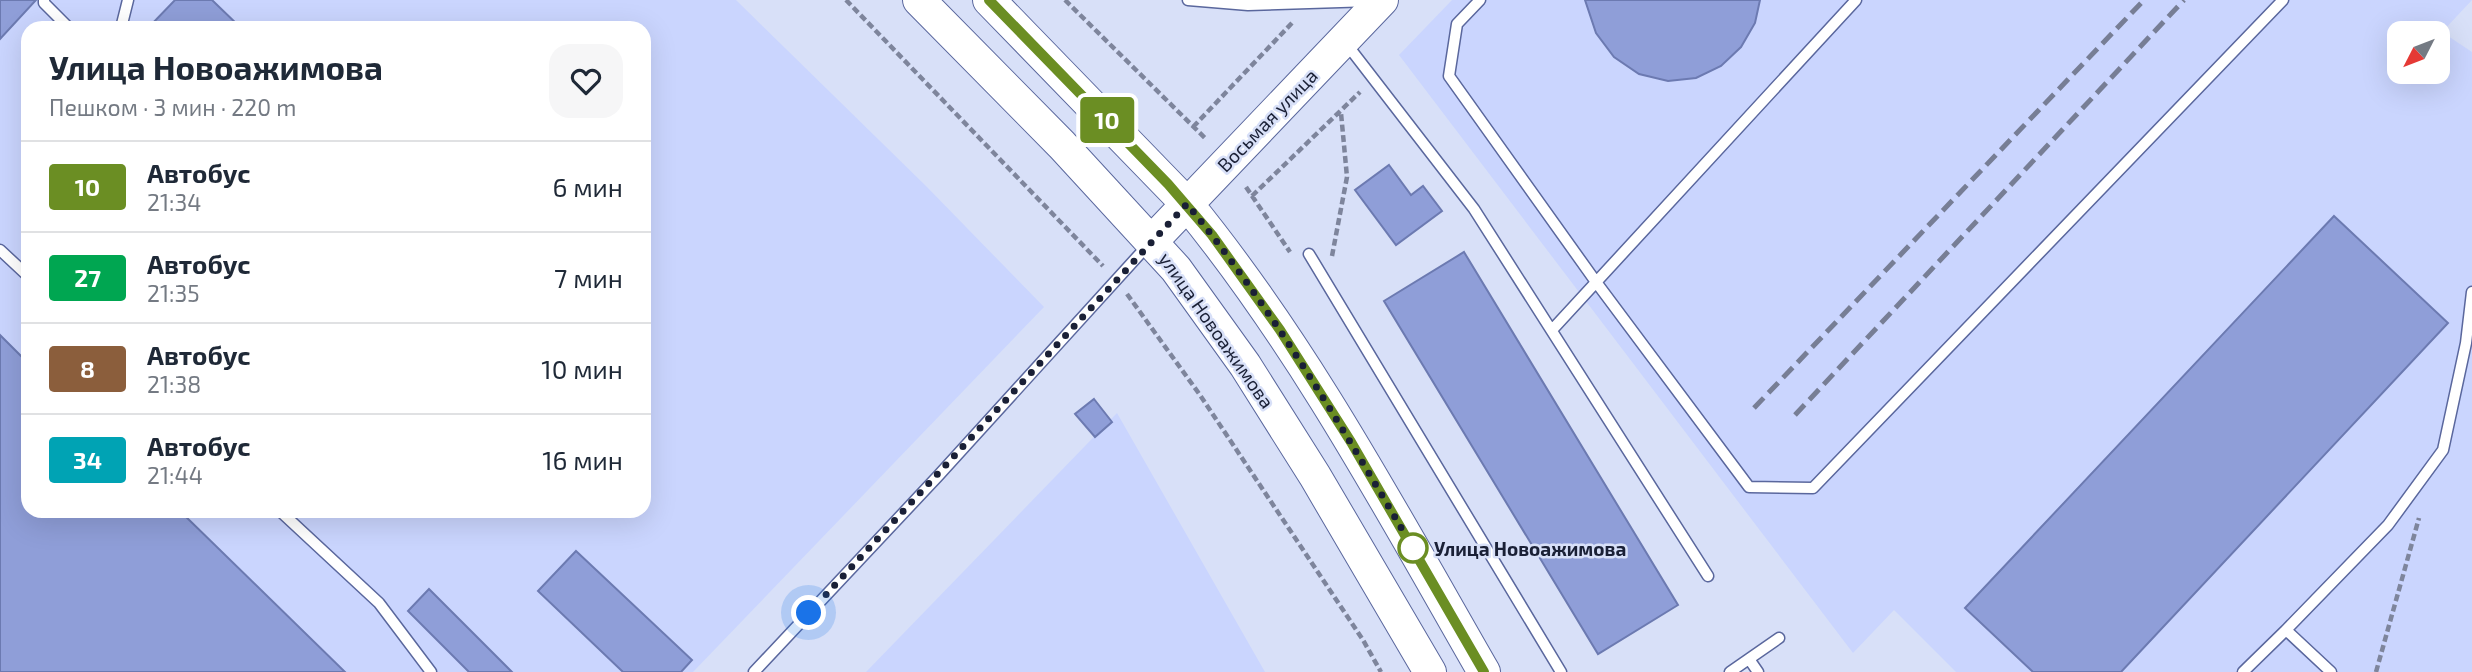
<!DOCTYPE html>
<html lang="ru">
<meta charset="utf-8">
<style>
:root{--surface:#fff;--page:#f6f6f7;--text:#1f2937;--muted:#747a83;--line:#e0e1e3}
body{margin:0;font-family:"Exo 2",sans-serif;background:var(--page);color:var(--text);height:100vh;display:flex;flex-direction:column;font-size:26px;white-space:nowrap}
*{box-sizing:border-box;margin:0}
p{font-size:23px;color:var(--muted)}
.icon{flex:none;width:38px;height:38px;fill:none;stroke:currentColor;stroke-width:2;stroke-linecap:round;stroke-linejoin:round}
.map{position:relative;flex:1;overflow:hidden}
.drawer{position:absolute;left:21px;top:21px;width:630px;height:497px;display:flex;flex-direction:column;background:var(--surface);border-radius:21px;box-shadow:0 7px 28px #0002}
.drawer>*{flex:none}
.badge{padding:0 14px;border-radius:5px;font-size:24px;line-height:46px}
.needle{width:46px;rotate:228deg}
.buttons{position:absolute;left:2387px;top:21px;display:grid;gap:14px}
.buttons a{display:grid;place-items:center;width:63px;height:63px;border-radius:14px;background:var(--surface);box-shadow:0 7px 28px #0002;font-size:35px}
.you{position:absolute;width:35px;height:35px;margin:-18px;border:5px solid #fff;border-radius:50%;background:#1a73e8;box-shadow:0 0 0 10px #1a73e833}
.map>.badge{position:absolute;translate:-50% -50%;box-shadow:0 0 0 4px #fff}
.round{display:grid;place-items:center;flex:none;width:74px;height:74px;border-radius:21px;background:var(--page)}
.summary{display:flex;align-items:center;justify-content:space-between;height:119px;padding:0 28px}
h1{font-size:33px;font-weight:700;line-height:52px}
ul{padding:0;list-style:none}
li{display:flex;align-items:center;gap:21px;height:91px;padding:0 28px;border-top:2px solid var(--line)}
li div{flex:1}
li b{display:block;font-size:26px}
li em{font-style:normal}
li .badge{min-width:77px;font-weight:700;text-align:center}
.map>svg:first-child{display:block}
.built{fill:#cad5fe;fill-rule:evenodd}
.building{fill:#8f9ed8;stroke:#6c7ab1;stroke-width:2}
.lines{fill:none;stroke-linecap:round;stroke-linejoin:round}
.lane-casing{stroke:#5a679d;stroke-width:13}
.secondary-casing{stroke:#5a679d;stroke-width:34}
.path{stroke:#7e859c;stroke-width:4.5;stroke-dasharray:7 3.5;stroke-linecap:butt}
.lane{stroke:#fff;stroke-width:10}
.secondary{stroke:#fff;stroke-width:32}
.rail{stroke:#777e95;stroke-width:5;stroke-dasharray:14 7;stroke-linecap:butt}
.line-casing{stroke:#fff;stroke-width:16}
.line{stroke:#6b8e23;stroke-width:10}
.walk{stroke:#1a2036;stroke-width:7;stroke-dasharray:0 12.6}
.stop-dot{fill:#fff;stroke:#6b8e23;stroke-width:3.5}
.labels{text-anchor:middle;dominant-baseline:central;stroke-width:5;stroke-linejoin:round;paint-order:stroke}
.street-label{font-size:19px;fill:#1a2036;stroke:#d8e0f8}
.stop-label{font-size:19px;font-weight:bold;fill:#1a2036;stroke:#d8e0f8;text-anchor:start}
</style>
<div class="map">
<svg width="2472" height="672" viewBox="0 0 2472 672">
<rect width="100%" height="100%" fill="#d8e0f8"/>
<path class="built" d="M0 0H736L927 187 1044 307 693 672H0ZM28 28H644V511H28Z
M1452 0H2472L2442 32 2472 52V672H1956L1894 610 1853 653 1399 55ZM2399 33H2438V72H2399Z
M1117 413 1265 672H866Z"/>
<path class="building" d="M0 0H36L0 39Z
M175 0H212L241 28H148Z
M1585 0H1760L1755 23 1741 47 1721 66 1696 78 1668 81 1639 74 1614 57 1596 33Z
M1389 165 1411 195 1423 186 1442 211 1396 245 1355 190Z
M2334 216 2448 323 2121 672H2033L1965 608Z
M1464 252 1678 605 1598 654 1384 301Z
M0 335 28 363V511H180L345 672H0Z
M1094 399 1112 422 1095 437 1075 414Z
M576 551 692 660 681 672H623L538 591Z
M429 589 512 672H469L408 611Z"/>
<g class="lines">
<defs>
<path id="lane" d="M44 0V3L69 28
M1188 0 1248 5 1372 1
M1480 0 1457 24 1449 76 1596 282 1749 487 1813 488 2283 0
M121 28 128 0
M1345 42 1474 209 1708 576
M0 250 28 276
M1309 254 1561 672
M1552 330 1856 0
M280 511 379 603 431 672
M1749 659 1758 672
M754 672 938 476 1148 245
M1730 672 1779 638
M2243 672 2286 630
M2331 672 2286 630 2388 525 2443 450 2466 343 2472 292"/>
<path id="secondary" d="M919 0 1062 145 1176 269 1245 365 1315 476 1430 672
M989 0 1187 204C1304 347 1392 512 1484 672
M1152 241 1382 0"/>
</defs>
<use href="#lane" class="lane-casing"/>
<use href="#secondary" class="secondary-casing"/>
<path class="path" d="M846 0 1103 266
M1065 0 1207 140
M1193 127 1292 23
M1246 187 1290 252
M1252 196 1360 92
M1332 256 1347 177 1341 113
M1127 294 1200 395 1363 640 1381 672
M2376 672 2419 518"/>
<use href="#lane" class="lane"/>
<use href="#secondary" class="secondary"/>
<path class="rail" d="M1754 408 2144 0
M1795 415 2184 0"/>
</g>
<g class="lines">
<defs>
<path id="line" d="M989 0 1168 184 1212 235 1280 330 1351 442 1484 672"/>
</defs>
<use href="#line" class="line-casing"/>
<use href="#line" class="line"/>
<path class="walk" d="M809 613 1187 204C1274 310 1346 434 1413 548"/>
</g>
<circle class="stop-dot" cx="1413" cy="548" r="14"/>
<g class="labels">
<g class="street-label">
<text transform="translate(1267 120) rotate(-46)">Восьмая улица</text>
<text transform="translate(1217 330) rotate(55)">улица Новоажимова</text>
</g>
<g class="stop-label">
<text x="1434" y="548">Улица Новоажимова</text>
</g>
</g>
</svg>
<div class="buttons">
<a><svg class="needle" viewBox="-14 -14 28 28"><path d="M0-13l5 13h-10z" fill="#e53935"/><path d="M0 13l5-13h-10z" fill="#747a83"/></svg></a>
</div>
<div class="you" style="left:809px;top:613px"></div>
<b class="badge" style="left:1107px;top:120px;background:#6b8e23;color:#fff">10</b>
<section class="drawer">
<div class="summary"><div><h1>Улица Новоажимова</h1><p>Пешком · 3 мин · 220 m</p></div><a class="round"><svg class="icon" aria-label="heart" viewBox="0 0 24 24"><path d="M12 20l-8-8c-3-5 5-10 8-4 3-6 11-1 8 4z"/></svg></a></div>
<ul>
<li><span class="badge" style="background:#6b8e23;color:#fff">10</span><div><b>Автобус</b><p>21:34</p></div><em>6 мин</em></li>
<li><span class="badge" style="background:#00a651;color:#fff">27</span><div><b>Автобус</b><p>21:35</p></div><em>7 мин</em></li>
<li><span class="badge" style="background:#8b5e3c;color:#fff">8</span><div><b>Автобус</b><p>21:38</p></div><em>10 мин</em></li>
<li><span class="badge" style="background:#00a3b4;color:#fff">34</span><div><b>Автобус</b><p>21:44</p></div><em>16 мин</em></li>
</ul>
</section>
</div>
